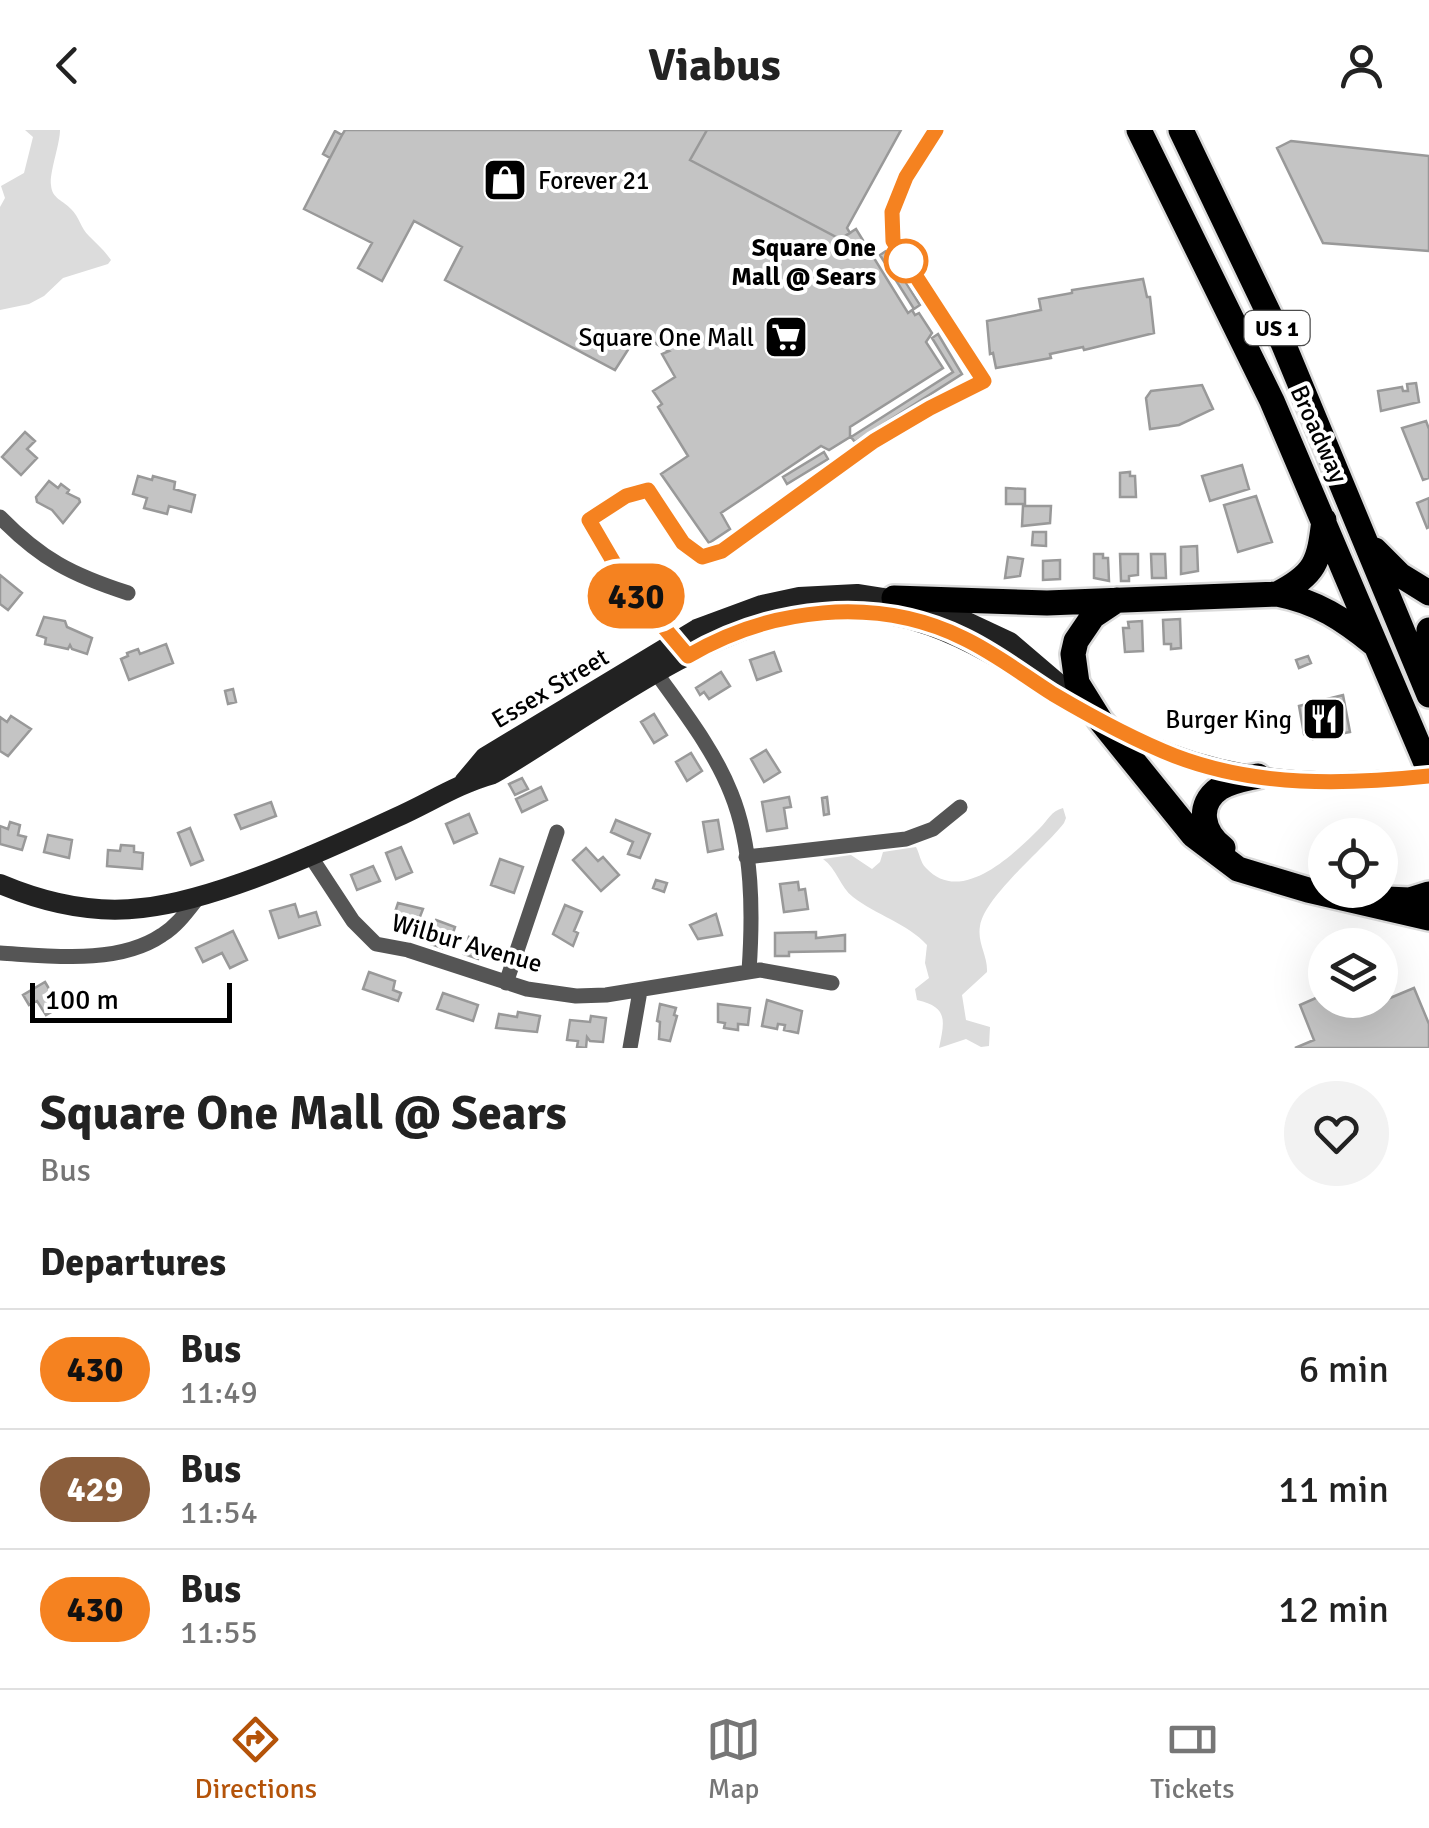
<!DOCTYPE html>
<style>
:root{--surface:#fff;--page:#f2f2f2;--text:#222;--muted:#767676;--line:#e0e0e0;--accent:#b45309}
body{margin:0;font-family:Signika,sans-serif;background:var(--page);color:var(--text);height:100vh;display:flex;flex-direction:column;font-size:38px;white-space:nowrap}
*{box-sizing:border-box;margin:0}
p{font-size:32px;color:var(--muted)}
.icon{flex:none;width:55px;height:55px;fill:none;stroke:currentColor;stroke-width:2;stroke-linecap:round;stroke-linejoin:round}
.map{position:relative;height:918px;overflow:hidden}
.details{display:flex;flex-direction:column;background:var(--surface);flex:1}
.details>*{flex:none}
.badge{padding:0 20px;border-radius:32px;font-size:35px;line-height:65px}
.fabs{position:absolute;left:1308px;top:688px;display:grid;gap:20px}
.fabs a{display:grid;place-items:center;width:90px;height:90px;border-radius:50%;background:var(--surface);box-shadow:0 10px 40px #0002;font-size:50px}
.scale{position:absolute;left:30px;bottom:25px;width:202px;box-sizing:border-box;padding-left:10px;border:5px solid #000;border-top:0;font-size:28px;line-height:35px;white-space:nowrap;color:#000;-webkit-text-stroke:8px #fff;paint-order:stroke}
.map>.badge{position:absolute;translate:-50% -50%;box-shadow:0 0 0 5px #fff}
h2{padding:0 40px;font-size:38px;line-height:90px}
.round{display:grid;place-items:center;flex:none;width:105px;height:105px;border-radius:52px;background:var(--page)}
.headline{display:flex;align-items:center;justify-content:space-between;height:170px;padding:0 40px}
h1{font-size:48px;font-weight:700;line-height:75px}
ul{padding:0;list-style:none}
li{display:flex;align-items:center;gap:30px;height:120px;padding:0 40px;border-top:2px solid var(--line)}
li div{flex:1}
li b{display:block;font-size:38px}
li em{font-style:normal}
li .badge{min-width:110px;font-weight:700;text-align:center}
header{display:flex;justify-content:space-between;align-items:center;height:130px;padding:0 40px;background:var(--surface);font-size:45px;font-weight:700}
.tab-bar{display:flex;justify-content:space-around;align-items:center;height:140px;border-top:2px solid var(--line);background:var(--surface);font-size:28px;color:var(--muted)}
.tab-bar a{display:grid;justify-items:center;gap:5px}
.tab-bar .current{color:var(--accent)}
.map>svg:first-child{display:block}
.green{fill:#dcdcdc}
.building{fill:#c4c4c4;stroke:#999;stroke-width:2.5}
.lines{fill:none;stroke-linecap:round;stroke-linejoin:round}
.trunk-casing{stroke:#dbdbdb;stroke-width:30}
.minor{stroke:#555;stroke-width:15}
.secondary{stroke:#222;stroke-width:20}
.trunk{stroke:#000;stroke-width:25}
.line-casing{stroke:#fff;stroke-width:22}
.line{stroke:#f58220;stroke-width:15}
.stop-dot{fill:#fff;stroke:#f58220;stroke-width:5}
.labels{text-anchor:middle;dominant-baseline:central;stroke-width:8;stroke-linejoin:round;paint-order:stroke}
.shield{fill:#fff;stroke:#4c4c4c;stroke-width:2.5}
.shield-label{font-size:22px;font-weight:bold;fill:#000}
.poi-label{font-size:25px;fill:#000;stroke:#fff;text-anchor:end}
.stop-label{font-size:25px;font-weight:bold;fill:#000;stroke:#fff;text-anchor:end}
.street-label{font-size:25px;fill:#000;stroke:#fff}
</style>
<header><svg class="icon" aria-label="back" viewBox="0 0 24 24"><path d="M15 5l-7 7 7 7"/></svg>Viabus<svg class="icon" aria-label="person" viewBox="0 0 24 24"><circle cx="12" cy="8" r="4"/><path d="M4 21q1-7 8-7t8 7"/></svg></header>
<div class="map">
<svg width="1429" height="918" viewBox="0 0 1429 918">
<rect width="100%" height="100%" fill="#fff"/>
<path class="green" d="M25 0H60C60 14 49 44 51 55 52 69 63 70 71 79 79 86 81 99 89 106 97 114 104 120 111 130L108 134 63 148 44 166 29 174 0 180V77L5 68 1 56 24 43 33 7Z
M1063 678 1066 688 1064 693C1045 718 985 766 980 796 977 813 988 826 987 842L962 865 966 890 990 897 989 916 981 917 966 909 939 918C945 890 948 877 917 870L915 859 929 848 925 833 927 815C907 793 876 785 853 767 840 757 837 739 823 729L851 725 872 739 880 732 883 722 916 717C920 724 920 732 926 738 961 776 1013 725 1040 698 1048 690 1051 681 1063 678Z"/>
<path class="building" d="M345 0H707L690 30 840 109 856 99 908 183 912 180 915 185 919 183 932 203 926 212 943 238 850 297V307L829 320 821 316 721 383 730 399 709 413 661 344 688 326 658 277 662 274 653 261 675 247 662 224 669 221 638 204 615 240 445 150 462 117 414 91 382 151 358 138 372 113 304 79 330 28 323 24 335 1 342 5Z
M707 0H901L847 98 850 103 840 109 690 30Z
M335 1 342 5 330 28 323 24Z
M1291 11 1429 26V121L1323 113 1277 18Z
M886 121 920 175 914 179 880 125Z
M1143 149 1147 167H1150L1154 203 1084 220 1083 217 1050 224 1051 228 996 238 993 223 990 224 987 191 1041 180 1039 169 1072 163V160Z
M938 204 962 244 855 312 851 307 953 242 932 208Z
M1416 253 1419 272 1381 281 1378 261 1402 257 1403 261H1408L1407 254Z
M1202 255 1213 279 1179 295 1150 299 1146 268 1151 261Z
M1426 291 1429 299V348L1423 350 1402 298Z
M25 302 35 311 27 319 37 328 21 345 2 327Z
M824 322 828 329 787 354 783 347Z
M1242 335 1249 359 1210 371 1202 346Z
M1130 342V346H1135L1136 367H1120V343Z
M138 346 152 350 153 346 175 352 174 359 195 365 191 382 169 376 167 384 144 378 147 368 133 364Z
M49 351 58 358 61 354 69 360 67 363 79 369 80 372 63 393 52 380 37 372 36 367Z
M1006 358 1025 359V374H1006Z
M1256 366 1272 412 1238 422 1224 375Z
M1429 368V397L1427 398 1417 373Z
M1023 376H1051L1050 393 1022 396Z
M1033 402H1046V416L1032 415Z
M1197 416 1198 441 1181 444V417Z
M1094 424H1103V428H1108L1109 451 1094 448Z
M1120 424H1138V445L1129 446V451H1121Z
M1151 424H1165L1166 448H1152Z
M1008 427 1023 429 1020 446 1005 448Z
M1060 430V449L1043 450V431Z
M0 445 22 463 8 480 0 474Z
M44 487 65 491 67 497 92 508 87 524 72 519 70 515 68 519 45 514 46 508 37 505Z
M1180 489 1181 518 1171 519V514H1164L1163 490Z
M1142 491 1143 521 1125 522 1123 498H1129L1128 492Z
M166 514 173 533 129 550 121 529 128 526 127 523 138 519 140 524Z
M774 522 781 541 757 550 750 530Z
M1308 526 1311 533 1299 538 1296 530Z
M721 542 730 556 709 569 704 562 700 565 696 558Z
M233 559 236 572 228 574 225 561Z
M1343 565 1350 602 1313 609 1312 602 1304 604 1299 576Z
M654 584 667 605 654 613 641 592Z
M11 586 31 599 8 626 0 621V587L7 592Z
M766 620 780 642 764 652 751 629Z
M691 623 702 641 687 651 676 632Z
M522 648 528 659 515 665 509 654Z
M541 657 547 670 522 682 516 669Z
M789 667 791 677 784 678 787 698 767 701 762 672Z
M827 667 829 684 824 685 822 668Z
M271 672 276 686 241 699 235 685Z
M469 684 477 703 454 713 446 694Z
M616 690 650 704 640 728 628 724 633 712 611 702Z
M718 690 723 719 708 722 703 692Z
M10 692 20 695 18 705 26 707 22 720 0 714V696L8 699Z
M190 698 203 730 191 735 178 703Z
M48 705 72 710 69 728 44 722Z
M121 715 134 716V722L143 723 142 739 107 736 108 720 120 721Z
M401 717 412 742 396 749 386 723Z
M586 718 598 731 603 727 619 745 601 761 573 730Z
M500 729 523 737 514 763 491 755Z
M373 736 380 751 357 760 351 745Z
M656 750 667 753 664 762 653 758Z
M798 752 799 760 805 759 808 779 784 782 780 754Z
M398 773 423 779 413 805 395 799 399 787 394 785Z
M295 774 299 787 316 782 320 795 279 808 270 781Z
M565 775 582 782 574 801 578 803 573 816 553 804Z
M716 784 722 805 698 809 690 795Z
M436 790 455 797 452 806 447 805 442 818 428 813Z
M233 801 247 830 230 838 222 823 203 832 196 818Z
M816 802V808L845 805V821L789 822V826H775V803Z
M469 807 484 813 478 829 464 824Z
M369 842 395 851 393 860 401 863 398 871 363 859Z
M1380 843 1390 868 1414 858 1429 894V918H1295L1314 910 1300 875 1325 864V870H1380Z
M45 852 60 877 46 885 37 871 29 875 23 865Z
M443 863 478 875 473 891 437 879Z
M767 870 802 881 798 903 784 900 785 895 778 894 777 899 762 896Z
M660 874 676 878 674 885 677 886 670 911 659 909 660 892 657 891Z
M718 874 750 878 748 895 738 894V900L724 898 725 893 718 892Z
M518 882 540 886 537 902 496 898 499 884 517 887Z
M591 886 606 888 603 912 590 911 587 907 586 918 577 917 578 911 567 910 570 890 590 892Z"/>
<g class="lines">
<defs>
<path id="trunk" d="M1139 0 1272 271 1429 640
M1181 0 1283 213 1429 565
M1375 420 1400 445 1429 463
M1277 464C1316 444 1319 432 1324 390
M894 468 1047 473 1277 464C1318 472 1343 489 1374 514
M1117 470 1093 486 1076 511 1073 524 1077 553 1100 590 1193 705 1238 739 1308 760 1429 788
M1429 500V544
M1223 718C1203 703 1195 675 1220 658 1231 651 1245 649 1258 646
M1386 769 1410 770 1429 764"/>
</defs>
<use href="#trunk" class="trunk-casing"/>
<path class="minor" d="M0 387C41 429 72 445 128 463
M657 544C684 582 714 620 731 663 753 717 753 784 749 841
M309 724 353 791 376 814 408 820 527 859 576 866 606 865 760 840 832 853
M746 727 906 709 933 699 960 677
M0 823C50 826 118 835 162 805 178 795 188 780 200 765
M506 853 557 702
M630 918 640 861"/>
<path class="secondary" d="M464 652 485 627 697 499 762 475 799 467 857 464 933 476 1010 512 1065 559
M0 754C45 773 94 784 142 778 217 770 326 720 395 688 429 673 457 654 493 644 583 591 692 506 793 486 942 456 1024 559 1147 614 1236 655 1333 656 1429 646"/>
<use href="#trunk" class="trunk"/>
</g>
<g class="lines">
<defs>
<path id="line" d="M936 0 906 47 892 82 893 111 984 251 930 278 874 311 722 421 702 427 683 413 648 360 626 366 589 390 624 450 688 526C770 478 875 465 963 508 995 523 1023 545 1053 564 1092 587 1132 609 1175 626 1256 657 1344 655 1429 646"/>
</defs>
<use href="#line" class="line-casing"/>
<use href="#line" class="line"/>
</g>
<defs>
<symbol id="shop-square" viewBox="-11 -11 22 22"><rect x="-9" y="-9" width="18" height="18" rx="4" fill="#000" stroke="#fff"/><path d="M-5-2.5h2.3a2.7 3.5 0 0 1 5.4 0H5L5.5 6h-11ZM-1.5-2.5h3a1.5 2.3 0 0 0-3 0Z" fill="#fff"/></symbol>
<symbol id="supermarket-square" viewBox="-11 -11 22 22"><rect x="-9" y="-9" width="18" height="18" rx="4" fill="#000" stroke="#fff"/><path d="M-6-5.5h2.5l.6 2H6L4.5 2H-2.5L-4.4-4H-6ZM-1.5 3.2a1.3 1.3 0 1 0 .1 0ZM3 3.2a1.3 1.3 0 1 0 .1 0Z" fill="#fff"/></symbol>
<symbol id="restaurant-square" viewBox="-11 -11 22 22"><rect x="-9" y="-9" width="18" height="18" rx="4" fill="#000" stroke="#fff"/><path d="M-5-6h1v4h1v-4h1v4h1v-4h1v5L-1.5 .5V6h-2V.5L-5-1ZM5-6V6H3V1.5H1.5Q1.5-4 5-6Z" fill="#fff"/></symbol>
</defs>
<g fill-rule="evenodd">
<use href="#shop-square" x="480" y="25" width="50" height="50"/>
<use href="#supermarket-square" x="761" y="182" width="50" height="50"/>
<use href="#restaurant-square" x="1299" y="564" width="50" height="50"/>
</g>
<circle class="stop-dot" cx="906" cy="131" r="20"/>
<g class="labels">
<rect class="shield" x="1244.5" y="181" width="65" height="34" rx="8"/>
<g class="shield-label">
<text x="1277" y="198">US 1</text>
</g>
<g class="poi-label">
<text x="538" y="50" text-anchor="start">Forever 21</text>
<text x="754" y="207">Square One Mall</text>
<text x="1292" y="589">Burger King</text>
</g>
<g class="stop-label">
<text x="876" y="117">Square One<tspan x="876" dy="29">Mall @ Sears</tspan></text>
</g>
<g class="street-label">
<text transform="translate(1319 304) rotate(66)">Broadway</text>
<text transform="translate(550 558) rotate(-31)">Essex Street</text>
<text transform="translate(467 813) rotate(16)">Wilbur Avenue</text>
</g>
</g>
</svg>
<div class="fabs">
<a><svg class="icon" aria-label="locate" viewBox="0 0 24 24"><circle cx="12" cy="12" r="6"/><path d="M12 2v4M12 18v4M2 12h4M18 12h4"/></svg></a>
<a><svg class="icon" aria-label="layers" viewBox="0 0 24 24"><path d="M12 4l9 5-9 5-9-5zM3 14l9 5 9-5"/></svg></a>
</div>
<div class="scale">100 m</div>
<b class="badge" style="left:636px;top:466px;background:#f58220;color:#111">430</b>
</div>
<section class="details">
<div class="headline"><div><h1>Square One Mall @ Sears</h1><p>Bus</p></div><a class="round"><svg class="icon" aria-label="heart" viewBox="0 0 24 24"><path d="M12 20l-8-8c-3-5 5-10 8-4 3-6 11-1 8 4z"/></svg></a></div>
<h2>Departures</h2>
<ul>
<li><span class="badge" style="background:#f58220;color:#111">430</span><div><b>Bus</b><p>11:49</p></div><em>6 min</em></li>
<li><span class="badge" style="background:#8b5e3c;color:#fff">429</span><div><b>Bus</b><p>11:54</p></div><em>11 min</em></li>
<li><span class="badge" style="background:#f58220;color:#111">430</span><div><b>Bus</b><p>11:55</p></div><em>12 min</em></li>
</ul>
</section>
<nav class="tab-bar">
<a class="current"><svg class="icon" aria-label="directions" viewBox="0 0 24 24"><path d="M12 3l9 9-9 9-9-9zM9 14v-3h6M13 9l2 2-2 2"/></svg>Directions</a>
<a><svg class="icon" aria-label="map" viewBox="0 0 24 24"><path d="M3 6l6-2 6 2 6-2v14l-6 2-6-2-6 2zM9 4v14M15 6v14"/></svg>Map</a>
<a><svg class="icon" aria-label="tickets" viewBox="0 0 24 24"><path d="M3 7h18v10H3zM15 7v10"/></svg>Tickets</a>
</nav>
